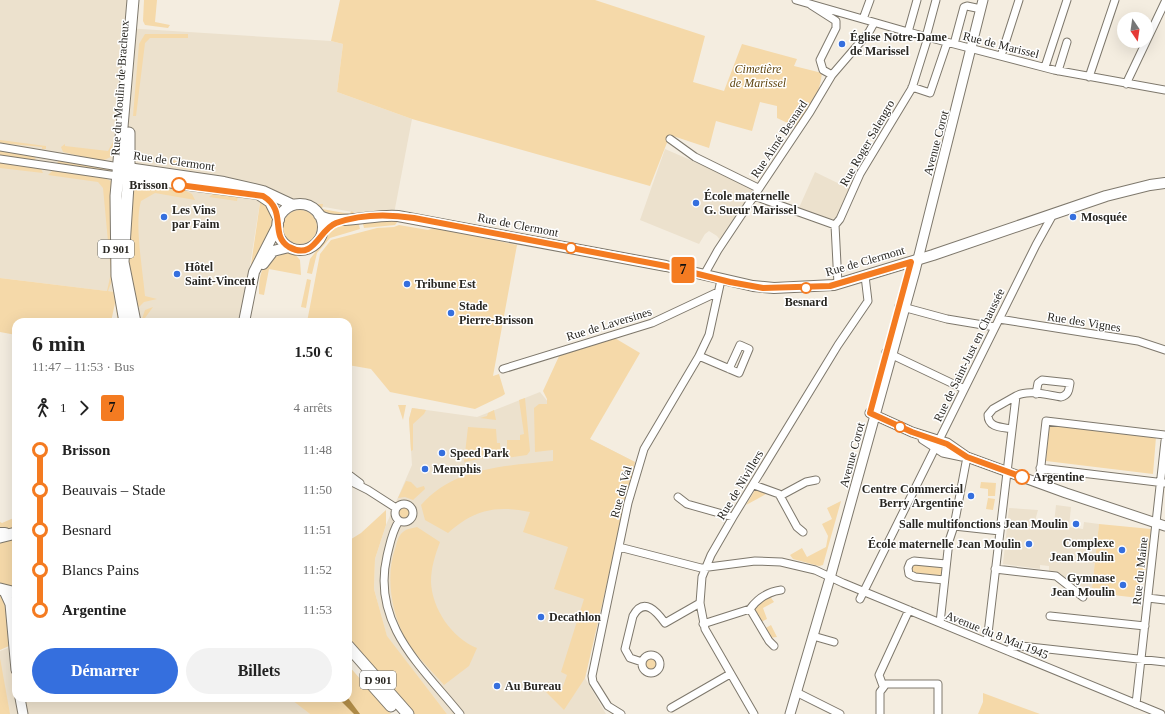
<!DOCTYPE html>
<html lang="fr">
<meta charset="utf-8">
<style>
:root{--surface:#fff;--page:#f2f2f2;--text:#222;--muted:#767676;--accent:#356fde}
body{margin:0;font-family:"Times New Roman",serif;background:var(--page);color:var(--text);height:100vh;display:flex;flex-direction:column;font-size:15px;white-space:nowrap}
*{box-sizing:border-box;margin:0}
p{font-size:13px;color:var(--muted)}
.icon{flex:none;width:22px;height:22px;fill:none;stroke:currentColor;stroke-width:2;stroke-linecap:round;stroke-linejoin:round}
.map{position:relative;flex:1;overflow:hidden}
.panel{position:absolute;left:12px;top:318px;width:340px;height:384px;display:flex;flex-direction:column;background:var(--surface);border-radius:12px;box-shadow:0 4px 16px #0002}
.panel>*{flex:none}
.badge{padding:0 8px;border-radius:3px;font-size:14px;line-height:26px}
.needle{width:26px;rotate:167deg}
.tools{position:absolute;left:1117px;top:12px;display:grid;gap:8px}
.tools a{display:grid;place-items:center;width:36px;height:36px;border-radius:50%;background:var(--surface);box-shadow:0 4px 16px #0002;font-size:20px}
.map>.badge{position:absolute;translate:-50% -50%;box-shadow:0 0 0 2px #fff}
.legs{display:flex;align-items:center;gap:6px;height:44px;padding:0 20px;font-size:13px}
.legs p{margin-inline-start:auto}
.headline{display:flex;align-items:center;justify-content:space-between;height:68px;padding:0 20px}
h1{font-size:22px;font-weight:700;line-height:30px}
.action{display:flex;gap:8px;margin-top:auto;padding:8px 20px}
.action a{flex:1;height:46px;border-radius:24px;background:var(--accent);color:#fff;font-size:16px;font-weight:700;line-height:46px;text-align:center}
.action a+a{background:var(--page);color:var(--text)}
ul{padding:0 20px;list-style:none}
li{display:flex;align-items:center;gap:14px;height:40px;font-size:15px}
li i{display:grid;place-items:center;width:6px;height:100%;margin:0 5px;background:currentColor}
li i::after{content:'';width:10px;height:10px;margin:-5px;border:3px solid;border-radius:50%;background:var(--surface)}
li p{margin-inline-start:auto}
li:first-child i{background:linear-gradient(#0000 50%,currentColor 0)}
li:last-child i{background:linear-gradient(currentColor 50%,#0000 0)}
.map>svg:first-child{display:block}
.built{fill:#ece1cd}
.green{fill:#f5d9a9}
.water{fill:#af8b47}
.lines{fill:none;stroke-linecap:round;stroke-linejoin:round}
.minor-casing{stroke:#7e786c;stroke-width:9}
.tertiary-casing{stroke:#7e786c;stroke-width:11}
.secondary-casing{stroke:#7e786c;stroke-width:12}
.primary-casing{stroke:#7e786c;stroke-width:13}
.trunk-casing{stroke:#7e786c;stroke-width:14}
.minor{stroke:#fff;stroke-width:7}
.tertiary{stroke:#fff;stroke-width:9}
.secondary{stroke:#fff;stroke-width:10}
.primary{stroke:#fff;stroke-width:11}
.trunk{stroke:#fff;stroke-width:12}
.line-1-casing{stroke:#fff;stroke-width:9}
.line-1{stroke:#f47b21;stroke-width:6}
.poi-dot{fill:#356fde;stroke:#fff;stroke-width:1.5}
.stop-1-dot{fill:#fff;stroke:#f47b21;stroke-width:2}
.labels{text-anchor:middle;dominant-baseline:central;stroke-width:3;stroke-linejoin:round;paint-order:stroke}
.shield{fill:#fff;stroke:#696864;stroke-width:1}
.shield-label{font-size:11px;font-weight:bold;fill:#292722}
.poi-label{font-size:12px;font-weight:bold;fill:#292722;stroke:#fff;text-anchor:start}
.street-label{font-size:12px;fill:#292722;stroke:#fff}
.park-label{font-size:12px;font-style:italic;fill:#614712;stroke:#fff}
.stop-label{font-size:12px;font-weight:bold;fill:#292722;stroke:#fff;text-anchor:end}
</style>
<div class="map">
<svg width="1165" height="714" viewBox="0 0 1165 714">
<rect width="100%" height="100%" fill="#f4ede0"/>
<path class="built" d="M0 0H127L125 28 331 41 343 44 337 92 412 119 393 219 261 196 241 322H141L134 298 115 292 0 278Z
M665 149 755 188 720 240 717 236 709 231 705 234 699 244 640 220Z
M815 172 850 189 837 217 830 220 798 210Z
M540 392 570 429 635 462 585 678 606 714H447L387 637 374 589 375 559 386 525 412 465 409 419 412 408 477 417Z
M1056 505 1071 507 1069 527 1083 529 1084 522 1099 524 1092 588 1078 586 1059 573 1049 572V566L1040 565V569L1003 564 1009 508 1038 510 1035 521 1054 523Z
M16 645V698H291L310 714H0V651Z"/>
<path class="green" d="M144 0H157L155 22 170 25 168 28 145 25 143 21Z
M340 0H595L705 36 693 82 724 91 742 44 797 59 794 66 822 73C820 93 809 113 796 127L777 118V106L760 102 752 131 716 121 709 148 670 135 650 186 412 119 337 92 343 44 331 41Z
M145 34H188V38H150L145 43 136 116H133L139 44Z
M117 114H119L117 145 113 156 102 161 63 152 61 147 65 144V146L108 151 115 138Z
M0 140 46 146V149H42V147L0 143Z
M0 149 36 155 35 161 0 155Z
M59 160 110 168V171L58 164 57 163Z
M171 160 201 165 193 170 170 166Z
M0 162 40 167 43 173 0 168Z
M53 170 102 177 111 181 114 189V275L108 291 115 292V302L121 322H118L115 303 111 322H16V335L0 332V278L107 291 111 273 103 188 98 182 48 175Z
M145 185 186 191 192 194 195 200 155 193 141 201C134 224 143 271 145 296L157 299 144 302 136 310 127 261 129 214 134 190Z
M215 192 238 196 237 201 209 197Z
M261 196C264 201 271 208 273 214 277 229 257 258 250 272Z
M317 204H323L322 209 350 214 351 211 357 214C341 218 328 220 316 205Z
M283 227a17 17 0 1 1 34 0a17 17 0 1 1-34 0Z
M362 220H399L395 225 364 228Z
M358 221 360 229 330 238 317 253 312 274 307 273 310 259 324 241 328 231 335 227Z
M399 225 428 230 436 227 517 245 493 376 499 374 505 394 502 396 475 409 390 392 371 369 348 365V322H307L320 254 331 240 377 228 394 227Z
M289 252H293L300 260 301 275 269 269 264 295 259 294C259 267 264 260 289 252Z
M307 279 311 280 306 308 301 307Z
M153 307 145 318 146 322H141L145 310Z
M613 337 640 353 590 439 635 462 585 678 564 710 540 686 561 692 567 675 561 672 584 599 554 589 568 547 523 532 530 512C506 507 486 507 465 520 459 524 453 528 448 533L425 520 421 505C455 466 507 466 553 461V450L535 452 534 408 539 404H547V399L543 391 560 354Z
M525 398 530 451 527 455 507 458V440H520V435L524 434 519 400Z
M398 405H406L403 420Z
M412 408 426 410 424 414 413 424V450L411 451 409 419Z
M494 410 496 420 480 418 487 416 488 413Z
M1049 425 1156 437 1153 474 1046 461Z
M468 427 496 429 497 443H500L501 455 464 462Z
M406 481 411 482 417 488 424 486 425 489 413 500 405 497 398 498Z
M981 482 996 483 995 496H988V489L980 488Z
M755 490 768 493 746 505Z
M988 498 995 499 993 510 986 509Z
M841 501 823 565 819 566 793 559 790 555 802 548 807 557 826 547 828 536 822 524 832 519 827 508Z
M398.5 513a5.5 5.5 0 1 1 11 0a5.5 5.5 0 1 1-11 0Z
M386 510V525L375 559 374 589 387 636 447 714H412L348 639V541L361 533Z
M16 517V528L0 530V522L2 523Z
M1099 524 1151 529 1145 573 1140 572 1139 598 1104 594V590L1092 588Z
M417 527 440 542C435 555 431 568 431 582 432 609 452 638 477 648L469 666 444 685C431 670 415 655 405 638 391 611 385 575 396 546 397 541 399 535 403 532 406 529 413 528 417 527Z
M16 538V588L0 584V542Z
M914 563 943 566 942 577 914 574 911 572V565Z
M0 594C11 601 8 634 9 646L0 650Z
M769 595 774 602 763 608 767 619 761 622V619L757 613H754V609L759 602Z
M771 625 777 637 769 638 770 635 767 630 764 629Z
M0 658 10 714H0Z
M645 665a6 6 0 1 1 12 0a6 6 0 1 1-12 0Z
M348 665 391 714H310L292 700 291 698H348Z
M983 693 1040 714H978L983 702Z"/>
<path class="water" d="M338 698H348L360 714H354Z"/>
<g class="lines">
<defs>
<path id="minor" d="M796 0 908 32 1054 70 1165 90
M811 5 836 21V28L820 60 823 70 832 75
M863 19 870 0
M908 32 917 0
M926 37 936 0
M954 44 964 7 967 6 981 9
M1001 56 1019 0
M1045 67 1067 0
M1058 71 1067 42
M1089 77 1115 0
M1126 84 1165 2
M912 87 930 93 947 43
M670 139 695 157 758 188
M0 147 119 167
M0 159 117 176
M754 196 835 225
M704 275 718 250 810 112 832 75 869 32 874 23
M838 284 835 225 840 219 860 174 912 88 928 37
M899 306 947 319 995 327
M999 319 1138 341 1165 350
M886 352 964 389
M699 356 739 373 749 349 740 345 729 369
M503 369 652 323 718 292
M1012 429C1002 427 988 428 988 415L993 409 1016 396
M1040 468 1165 483
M348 474 360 483
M348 480 368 490 396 508
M1039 483 1046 421 1165 435
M754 485 779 494 797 527 803 532
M780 496 806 482 816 480
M678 497 687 504 733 517
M395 513a9 9 0 1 1 18 0a9 9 0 1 1-18 0Z
M399 521C392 531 390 544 387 556 371 624 422 667 460 714
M954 526 1000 531
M619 547 701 568 755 561 781 562 815 570 843 583 1161 714
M995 569 1056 576 1083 597
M944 580 915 577 909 574 908 568 910 563 914 561 946 564
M1148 598 1165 600
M860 599 1036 245 1051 218V215
M750 609C758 598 767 592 781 590
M1050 616 1145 626
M940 623 949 541 954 526 967 457
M703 624 750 609 769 641 774 646
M813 636 834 642
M987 642 1016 396C1028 389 1047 395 1061 397 1069 395 1069 389 1070 383L1042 380 1038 383 1036 394
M1008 651 1012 647 1021 646 1165 662
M642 664a9 9 0 1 1 18 0a9 9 0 1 1-18 0Z
M642 662 630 658 625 649 633 616C644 596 657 612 665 623L700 603
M883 686 879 675 909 610
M796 692 840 714
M1136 704 1165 441
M671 708 730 674
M621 714 608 706 593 682 592 676 628 503 644 449 699 356 709 335 721 280
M754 714 705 629 700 603 702 577 711 555 733 517 838 345 868 301 865 276
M880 714V692L886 684H938V714"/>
<path id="tertiary" d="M870 413 912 432 947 443 967 457 1066 493 1165 526
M923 439 943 452 962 456
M4 591 10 604 16 670
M20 698 23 714
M790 714 830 578 915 271 983 0"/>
<path id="secondary" d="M121 167 224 182 263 191 293 205
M120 176 258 194 270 202 279 220
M277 227a23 23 0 1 1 46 0a23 23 0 1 1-46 0Z
M319 215C335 227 376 213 398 216L666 266 753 286 774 288 834 285 933 255 1106 196 1150 185 1165 183
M263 264 273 251 289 247
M244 322 254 272 278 225"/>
<path id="primary" d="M123 262 129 170V133
M123 262 135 322
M125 322 117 276 116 196 133 0
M0 537 16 533
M0 589 16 593
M348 646 408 714
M367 679 391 706"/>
<path id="trunk" d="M0 534H5"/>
</defs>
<use href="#minor" class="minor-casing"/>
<use href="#tertiary" class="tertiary-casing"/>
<use href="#secondary" class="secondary-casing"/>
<use href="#primary" class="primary-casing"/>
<use href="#trunk" class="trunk-casing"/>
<use href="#minor" class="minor"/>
<use href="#tertiary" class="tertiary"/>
<use href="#secondary" class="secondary"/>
<use href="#primary" class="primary"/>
<use href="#trunk" class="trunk"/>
</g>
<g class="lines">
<defs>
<path id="line-1" d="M179 185 263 196C288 211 269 235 289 247 315 261 318 230 336 223 361 214 388 214 414 218L666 266 730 282 763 288 830 286 911 262 870 413 912 432 947 444 967 457 1022 477"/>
</defs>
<use href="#line-1" class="line-1-casing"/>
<use href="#line-1" class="line-1"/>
</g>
<g class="poi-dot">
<circle cx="842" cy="44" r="4"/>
<circle cx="696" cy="203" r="4"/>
<circle cx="164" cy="217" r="4"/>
<circle cx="1073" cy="217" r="4"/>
<circle cx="177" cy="274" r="4"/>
<circle cx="407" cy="284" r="4"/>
<circle cx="451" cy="313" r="4"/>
<circle cx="442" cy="453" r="4"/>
<circle cx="425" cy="469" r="4"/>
<circle cx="971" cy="496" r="4"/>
<circle cx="1076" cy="524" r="4"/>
<circle cx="1029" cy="544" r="4"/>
<circle cx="1122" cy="550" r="4"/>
<circle cx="1123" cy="585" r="4"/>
<circle cx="541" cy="617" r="4"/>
<circle cx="497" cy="686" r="4"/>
</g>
<g class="stop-1-dot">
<circle cx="179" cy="185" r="7"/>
<circle cx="571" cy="248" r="5"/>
<circle cx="806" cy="288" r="5"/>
<circle cx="900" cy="427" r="5"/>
<circle cx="1022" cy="477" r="7"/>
</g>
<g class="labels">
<g class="shield">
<rect x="98" y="240" width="36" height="18" rx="3"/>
<rect x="360" y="671" width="36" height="18" rx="3"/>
</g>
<g class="shield-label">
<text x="116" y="249">D 901</text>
<text x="378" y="680">D 901</text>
</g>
<g class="poi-label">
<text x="850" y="37">Église Notre-Dame<tspan x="850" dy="14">de Marissel</tspan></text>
<text x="704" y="196">École maternelle<tspan x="704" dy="14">G. Sueur Marissel</tspan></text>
<text x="172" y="210">Les Vins<tspan x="172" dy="14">par Faim</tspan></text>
<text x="1081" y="217">Mosquée</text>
<text x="185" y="267">Hôtel<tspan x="185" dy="14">Saint-Vincent</tspan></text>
<text x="415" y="284">Tribune Est</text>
<text x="459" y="306">Stade<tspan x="459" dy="14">Pierre-Brisson</tspan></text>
<text x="450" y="453">Speed Park</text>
<text x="433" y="469">Memphis</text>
<text x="963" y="489" text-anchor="end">Centre Commercial<tspan x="963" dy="14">Berry Argentine</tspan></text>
<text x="1068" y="524" text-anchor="end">Salle multifonctions Jean Moulin</text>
<text x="1114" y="543" text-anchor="end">Complexe<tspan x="1114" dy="14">Jean Moulin</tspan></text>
<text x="1021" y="544" text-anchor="end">École maternelle Jean Moulin</text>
<text x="1115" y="578" text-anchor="end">Gymnase<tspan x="1115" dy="14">Jean Moulin</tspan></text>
<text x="549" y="617">Decathlon</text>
<text x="505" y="686">Au Bureau</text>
</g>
<g class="street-label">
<text transform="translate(1001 45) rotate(14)">Rue de Marissel</text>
<text transform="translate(120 88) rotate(-86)">Rue du Moulin de Bracheux</text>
<text transform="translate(779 139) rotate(-56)">Rue Aimé Besnard</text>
<text transform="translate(867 143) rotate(-60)">Rue Roger Salengro</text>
<text transform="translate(936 143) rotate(-75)">Avenue Corot</text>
<text transform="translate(174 161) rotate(8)">Rue de Clermont</text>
<text transform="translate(518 225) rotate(11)">Rue de Clermont</text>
<text transform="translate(865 261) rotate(-16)">Rue de Clermont</text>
<text transform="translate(1084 322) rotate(9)">Rue des Vignes</text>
<text transform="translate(609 324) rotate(-17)">Rue de Laversines</text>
<text transform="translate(969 355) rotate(-64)">Rue de Saint-Just en Chaussée</text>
<text transform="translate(852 455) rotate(-75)">Avenue Corot</text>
<text transform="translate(740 485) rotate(-59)">Rue de Nivillers</text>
<text transform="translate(621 492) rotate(-75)">Rue du Val</text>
<text transform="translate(1140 571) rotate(-84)">Rue du Maine</text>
<text transform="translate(997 635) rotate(22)">Avenue du 8 Mai 1945</text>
</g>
<g class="park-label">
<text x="758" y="69">Cimetière<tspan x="758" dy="14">de Marissel</tspan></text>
</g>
<g class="stop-label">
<text x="168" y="185">Brisson</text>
<text x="806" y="302" text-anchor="middle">Besnard</text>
<text x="1033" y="477" text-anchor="start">Argentine</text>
</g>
</g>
</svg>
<div class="tools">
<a><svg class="needle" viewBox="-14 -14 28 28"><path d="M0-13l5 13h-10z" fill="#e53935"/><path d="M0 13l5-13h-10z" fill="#767676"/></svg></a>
</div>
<b class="badge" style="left:683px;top:270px;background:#f47b21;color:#111">7</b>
<section class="panel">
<div class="headline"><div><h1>6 min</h1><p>11:47 – 11:53 · Bus</p></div><b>1.50 €</b></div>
<div class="legs"><svg class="icon" aria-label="walk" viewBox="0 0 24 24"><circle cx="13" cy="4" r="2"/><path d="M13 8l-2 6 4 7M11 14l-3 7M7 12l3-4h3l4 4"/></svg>1<svg class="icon" aria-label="forward" viewBox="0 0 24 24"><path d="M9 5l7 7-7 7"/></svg><b class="badge" style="background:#f47b21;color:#111">7</b><p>4 arrêts</p></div>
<ul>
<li><i style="color:#f47b21"></i><b>Brisson</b><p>11:48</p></li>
<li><i style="color:#f47b21"></i><span>Beauvais – Stade</span><p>11:50</p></li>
<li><i style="color:#f47b21"></i><span>Besnard</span><p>11:51</p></li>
<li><i style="color:#f47b21"></i><span>Blancs Pains</span><p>11:52</p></li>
<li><i style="color:#f47b21"></i><b>Argentine</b><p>11:53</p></li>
</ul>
<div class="action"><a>Démarrer</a><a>Billets</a></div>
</section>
</div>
